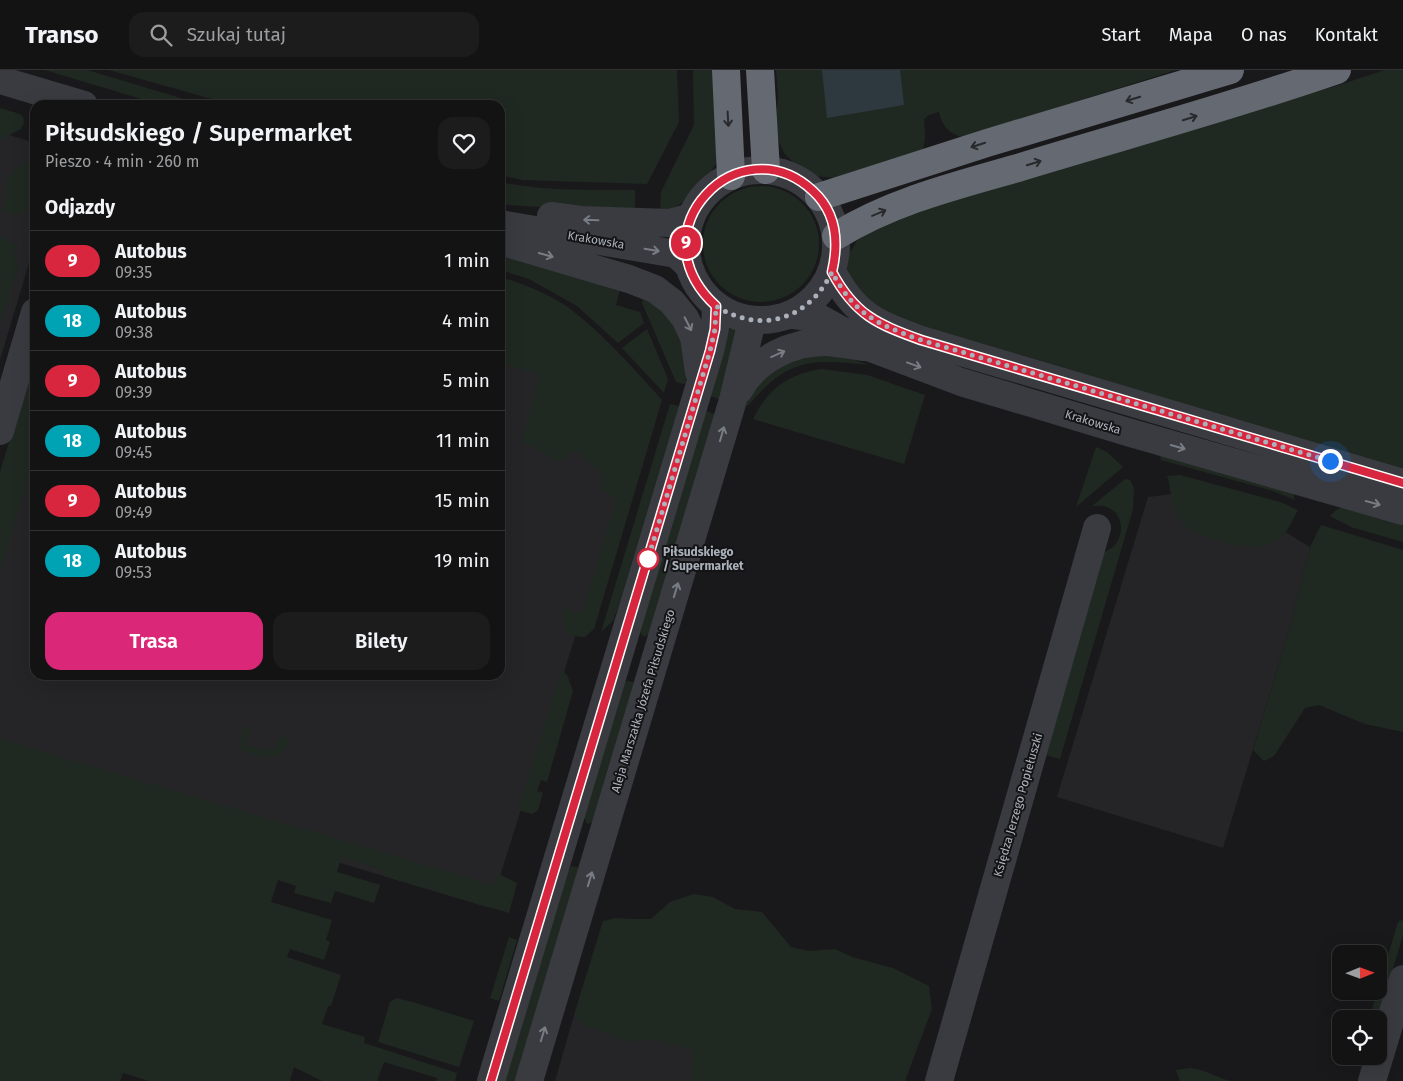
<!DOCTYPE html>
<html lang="pl">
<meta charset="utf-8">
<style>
:root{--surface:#131314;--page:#1c1c1d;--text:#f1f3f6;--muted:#9d9ea0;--line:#323234;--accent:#db2777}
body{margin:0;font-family:"Fira Sans",sans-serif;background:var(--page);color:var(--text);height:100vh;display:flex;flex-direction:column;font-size:19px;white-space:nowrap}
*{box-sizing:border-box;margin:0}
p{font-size:16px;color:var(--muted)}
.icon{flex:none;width:28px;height:28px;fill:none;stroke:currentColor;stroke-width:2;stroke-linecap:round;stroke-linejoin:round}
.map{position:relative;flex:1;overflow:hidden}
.sheet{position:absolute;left:30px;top:30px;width:475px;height:580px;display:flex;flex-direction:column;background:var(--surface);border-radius:15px;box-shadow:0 5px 20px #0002,0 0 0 1px var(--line)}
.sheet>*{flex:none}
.badge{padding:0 10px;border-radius:16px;font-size:18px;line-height:32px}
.needle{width:32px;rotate:89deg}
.fabs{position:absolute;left:1332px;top:875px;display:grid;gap:10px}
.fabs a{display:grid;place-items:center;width:55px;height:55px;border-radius:10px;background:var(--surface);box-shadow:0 5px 20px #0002,0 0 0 1px var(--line);font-size:25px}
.you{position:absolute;width:25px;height:25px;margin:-12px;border:4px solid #fff;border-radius:50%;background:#1a73e8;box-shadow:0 0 0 8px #1a73e833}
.map>.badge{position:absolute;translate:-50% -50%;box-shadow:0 0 0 2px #fff}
h2{padding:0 15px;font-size:19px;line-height:45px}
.round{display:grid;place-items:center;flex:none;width:52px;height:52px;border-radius:15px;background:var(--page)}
.summary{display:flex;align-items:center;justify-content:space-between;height:85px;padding:0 15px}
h1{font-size:24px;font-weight:600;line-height:38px}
.primary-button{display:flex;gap:10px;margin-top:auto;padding:10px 15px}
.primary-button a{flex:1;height:58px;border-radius:15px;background:var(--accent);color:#fff;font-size:20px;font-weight:600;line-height:58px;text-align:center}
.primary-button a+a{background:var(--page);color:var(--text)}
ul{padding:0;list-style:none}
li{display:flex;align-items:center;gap:15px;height:60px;padding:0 15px;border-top:1px solid var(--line)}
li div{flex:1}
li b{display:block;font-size:19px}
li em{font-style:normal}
li .badge{min-width:55px;font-weight:700;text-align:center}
header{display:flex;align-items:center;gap:30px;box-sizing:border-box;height:70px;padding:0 25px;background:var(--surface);border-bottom:1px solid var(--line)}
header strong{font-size:24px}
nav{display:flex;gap:28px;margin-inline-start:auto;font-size:18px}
.search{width:350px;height:45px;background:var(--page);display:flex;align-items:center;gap:12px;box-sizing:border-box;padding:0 18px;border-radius:15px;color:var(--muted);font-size:19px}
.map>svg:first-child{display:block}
.built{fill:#252528}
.green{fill:#202921}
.water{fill:#2e393f}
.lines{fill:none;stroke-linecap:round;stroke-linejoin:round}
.minor{stroke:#393b40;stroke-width:28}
.highway{stroke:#656971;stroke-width:28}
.oneway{stroke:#28292d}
.oneway2{stroke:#787c84}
.line-casing{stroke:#fff;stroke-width:11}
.line{stroke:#d7263d;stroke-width:8}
.walk{stroke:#abb1bb;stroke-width:5;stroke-dasharray:0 9}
.stop-dot{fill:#fff;stroke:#d7263d;stroke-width:2.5}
.labels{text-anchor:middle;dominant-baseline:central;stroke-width:4;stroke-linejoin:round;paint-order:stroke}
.street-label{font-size:12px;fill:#abb1bb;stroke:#141416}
.stop-label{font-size:12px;font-weight:bold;fill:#abb1bb;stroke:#141416;text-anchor:start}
</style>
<header>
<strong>Transo</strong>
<div class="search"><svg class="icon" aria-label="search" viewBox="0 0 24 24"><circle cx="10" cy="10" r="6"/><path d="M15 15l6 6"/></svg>Szukaj tutaj</div>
<nav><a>Start</a><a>Mapa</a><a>O nas</a><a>Kontakt</a></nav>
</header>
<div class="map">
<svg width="1403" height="1011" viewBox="0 0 1403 1011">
<rect width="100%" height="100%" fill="#19191b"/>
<path class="built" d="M0 62 35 73V173L0 290Z
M500 223 650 328 490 838 177 744 0 689V428L35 311V605H500Z
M1172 424 1285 462 1310 477 1290 557 1223 778 1057 727 1148 427Z
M577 935 825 1011H555Z"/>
<path class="green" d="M45 0H87L204 35H161Z
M109 0H677L679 52 647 114 522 110 500 105V35H233Z
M693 0H715L717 92 708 106 687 129 672 139 660 143 661 122 694 55Z
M776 0H1176L963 67C949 64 942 56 939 42L929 45 924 49 925 67 923 80 836 108 814 106 808 103 792 91 784 83 776 65 775 58 778 27Z
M1385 0H1403V400L1018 284 958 273 889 249 848 212 846 197 848 186 860 166 930 137 1333 17Z
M0 38 20 44 23 47 24 53 21 59 0 70Z
M35 87V132L28 133 25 144 2 142 7 125 5 118 8 108 16 98Z
M500 112C543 121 591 120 635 120V143L508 135 500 133Z
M703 174a58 58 0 1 1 116 0a58 58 0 1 1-116 0Z
M0 166 17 175 13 184 19 194 0 254Z
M500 181 621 216 616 235 640 242 644 253 618 273 577 236 529 209 500 200Z
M500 207C522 213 554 226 573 241 606 267 634 299 662 330L594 559 585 567C566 567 559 557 564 539L582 544 616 430 600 418 602 412V405L576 380 559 392 522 371 540 304 500 293Z
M645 225 679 257 688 304 685 314 676 312 642 233Z
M731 255H736L739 256 720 329 709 326Z
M647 259 668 309 664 323 622 278Z
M842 285 869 295C810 289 788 288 748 336L746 335 755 315 792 286Z
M35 286V385L0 503V402Z
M822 299 867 305 925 325 904 394 753 349C769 318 788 304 822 299Z
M670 334 679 336 618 538 613 551 601 562Z
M705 341 716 344 649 564 644 567 640 562Z
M1096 377 1107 382 1123 397 1076 437Z
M1159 382 1292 420 1295 430 1273 421 1161 390Z
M1180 405 1280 432 1298 440C1294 447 1290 457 1285 463 1264 484 1241 477 1217 470 1205 466 1191 462 1182 453 1171 441 1172 421 1167 406Z
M1125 409 1130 410 1134 418 1133 439 1060 689 1046 685 1103 483C1106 481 1110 479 1113 477 1125 465 1124 444 1107 437 1103 435 1096 436 1092 436Z
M1344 437 1403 450V472L1351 457 1330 446 1336 440Z
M1321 455 1403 480V662L1365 654 1319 635 1305 638 1274 686 1264 691 1253 680 1290 557 1310 477Z
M562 599 568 607 573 621 547 712 541 710 537 721 543 723 538 740 532 744 518 740Z
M627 611 633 612 634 615 593 752 587 754 584 747 625 612Z
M244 656 251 657 246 675 263 680 264 677 275 680 280 666 291 669C280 697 261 686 240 680L238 676Z
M0 669 493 815 497 803 517 813 509 843 383 806 384 800 341 788 337 802 380 815 374 833 335 821 331 833 294 823 296 816 278 810 271 832 332 850 326 870 330 872 324 890 290 879 287 887 341 905 331 936H328L322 954 365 967 364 973 457 1003 455 1011H436L437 1008 384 992 377 1011H322L294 997 290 1011H149L123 1003 120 1011H0Z
M571 796 577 797 579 799 516 1011H505L568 801Z
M694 824 713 827 735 839 762 842 791 877 809 881 835 879 852 887 893 898 929 916 932 939 905 1011H691L693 980 651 969 636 972 617 968 582 954 575 948 578 936 577 935 603 851 616 848 633 849H651L670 832Z
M1403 850V865L1378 949H1369L1397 855 1399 851Z
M509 867 517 870 499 931 490 928Z
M397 928 416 933 474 951 459 997 378 972 390 932Z
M1190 998 1201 1000 1229 1011H1180L1176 1000Z"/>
<path class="water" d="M822 0H900L904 35 827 48Z"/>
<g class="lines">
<path class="minor" d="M0 10 84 35
M686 175a75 75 0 1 1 150 0a75 75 0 1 1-150 0Z
M551 146 581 150 670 153 691 147
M500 154 676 184 688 195
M500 171 629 209 655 219 672 232 685 248 694 267 699 302
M832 201C855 246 876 253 921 270L1403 413
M792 245 821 249 850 265 868 277 961 312 1131 363 1403 441
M739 320C756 289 792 271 828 272 839 273 851 275 863 277
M0 361 35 242
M491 1011 710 281 715 259 716 236
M529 1011 733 330 752 251
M939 1011 1097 458
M1372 1011 1403 909"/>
<path class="highway" d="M726 0 731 106
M760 0 766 100
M819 127 987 73 1230 0
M836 166C892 131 958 115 1021 97 1126 65 1233 36 1337 0"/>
</g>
<defs><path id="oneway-shaft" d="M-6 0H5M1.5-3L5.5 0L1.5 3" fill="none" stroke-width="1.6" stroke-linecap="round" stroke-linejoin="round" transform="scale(1.25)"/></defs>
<g class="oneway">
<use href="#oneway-shaft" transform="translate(1133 29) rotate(163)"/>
<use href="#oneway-shaft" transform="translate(1190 48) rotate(-17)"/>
<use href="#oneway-shaft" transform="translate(728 49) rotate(87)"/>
<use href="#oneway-shaft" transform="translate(978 75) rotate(162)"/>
<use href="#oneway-shaft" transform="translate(1034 93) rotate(-17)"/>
<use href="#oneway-shaft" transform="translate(879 143) rotate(-23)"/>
</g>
<g class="oneway2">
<use href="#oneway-shaft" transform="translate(591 150) rotate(-178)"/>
<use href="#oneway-shaft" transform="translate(652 180) rotate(9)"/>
<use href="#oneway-shaft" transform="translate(546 185) rotate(16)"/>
<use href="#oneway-shaft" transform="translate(688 254) rotate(63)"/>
<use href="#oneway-shaft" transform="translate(778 284) rotate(-24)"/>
<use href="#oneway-shaft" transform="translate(914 295) rotate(20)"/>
<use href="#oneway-shaft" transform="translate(722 364) rotate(-74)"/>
<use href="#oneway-shaft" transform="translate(1178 377) rotate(16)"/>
<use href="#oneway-shaft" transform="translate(1373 433) rotate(15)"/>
<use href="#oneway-shaft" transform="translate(676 520) rotate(-73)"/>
<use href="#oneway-shaft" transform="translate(590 809) rotate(-73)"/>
<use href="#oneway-shaft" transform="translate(543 964) rotate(-73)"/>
</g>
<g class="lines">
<defs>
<path id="line" d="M491 1011 710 281 715 259 716 236C633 160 740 53 813 121 837 143 839 172 832 202 855 245 877 254 921 270L1403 413"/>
</defs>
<use href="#line" class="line-casing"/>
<use href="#line" class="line"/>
<path class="walk" d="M648 489 646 496 710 281 715 259 716 236C761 265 809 249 832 202 855 245 877 254 921 270L1330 391"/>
</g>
<circle class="stop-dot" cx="648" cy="489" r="10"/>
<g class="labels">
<g class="street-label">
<text transform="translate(596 170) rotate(10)">Krakowska</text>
<text transform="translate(1093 352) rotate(17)">Krakowska</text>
<text transform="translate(643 631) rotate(-73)">Aleja Marszałka Józefa Piłsudskiego</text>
<text transform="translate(1018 735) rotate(-74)">Księdza Jerzego Popiełuszki</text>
</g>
<g class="stop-label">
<text x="663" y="482">Piłsudskiego<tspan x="663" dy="14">/ Supermarket</tspan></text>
</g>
</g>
</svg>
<div class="fabs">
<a><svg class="needle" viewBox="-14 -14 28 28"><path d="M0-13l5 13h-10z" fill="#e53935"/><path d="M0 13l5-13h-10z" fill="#9d9ea0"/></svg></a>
<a><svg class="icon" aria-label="locate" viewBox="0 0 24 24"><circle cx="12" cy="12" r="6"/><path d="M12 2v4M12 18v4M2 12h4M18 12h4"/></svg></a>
</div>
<div class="you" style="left:1330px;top:391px"></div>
<b class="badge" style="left:686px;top:173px;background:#d7263d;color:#fff">9</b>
<section class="sheet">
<div class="summary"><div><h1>Piłsudskiego / Supermarket</h1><p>Pieszo · 4 min · 260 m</p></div><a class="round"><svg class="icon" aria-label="heart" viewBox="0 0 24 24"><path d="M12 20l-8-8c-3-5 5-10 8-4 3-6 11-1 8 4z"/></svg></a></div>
<h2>Odjazdy</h2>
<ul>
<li><span class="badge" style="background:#d7263d;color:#fff">9</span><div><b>Autobus</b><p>09:35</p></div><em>1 min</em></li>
<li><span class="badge" style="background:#00a3b4;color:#fff">18</span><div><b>Autobus</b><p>09:38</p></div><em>4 min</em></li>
<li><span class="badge" style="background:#d7263d;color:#fff">9</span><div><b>Autobus</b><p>09:39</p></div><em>5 min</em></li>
<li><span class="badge" style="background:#00a3b4;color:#fff">18</span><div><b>Autobus</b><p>09:45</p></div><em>11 min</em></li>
<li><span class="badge" style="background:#d7263d;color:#fff">9</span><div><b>Autobus</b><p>09:49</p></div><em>15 min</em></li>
<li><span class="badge" style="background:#00a3b4;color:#fff">18</span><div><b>Autobus</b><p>09:53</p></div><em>19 min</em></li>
</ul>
<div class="primary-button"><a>Trasa</a><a>Bilety</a></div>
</section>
</div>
